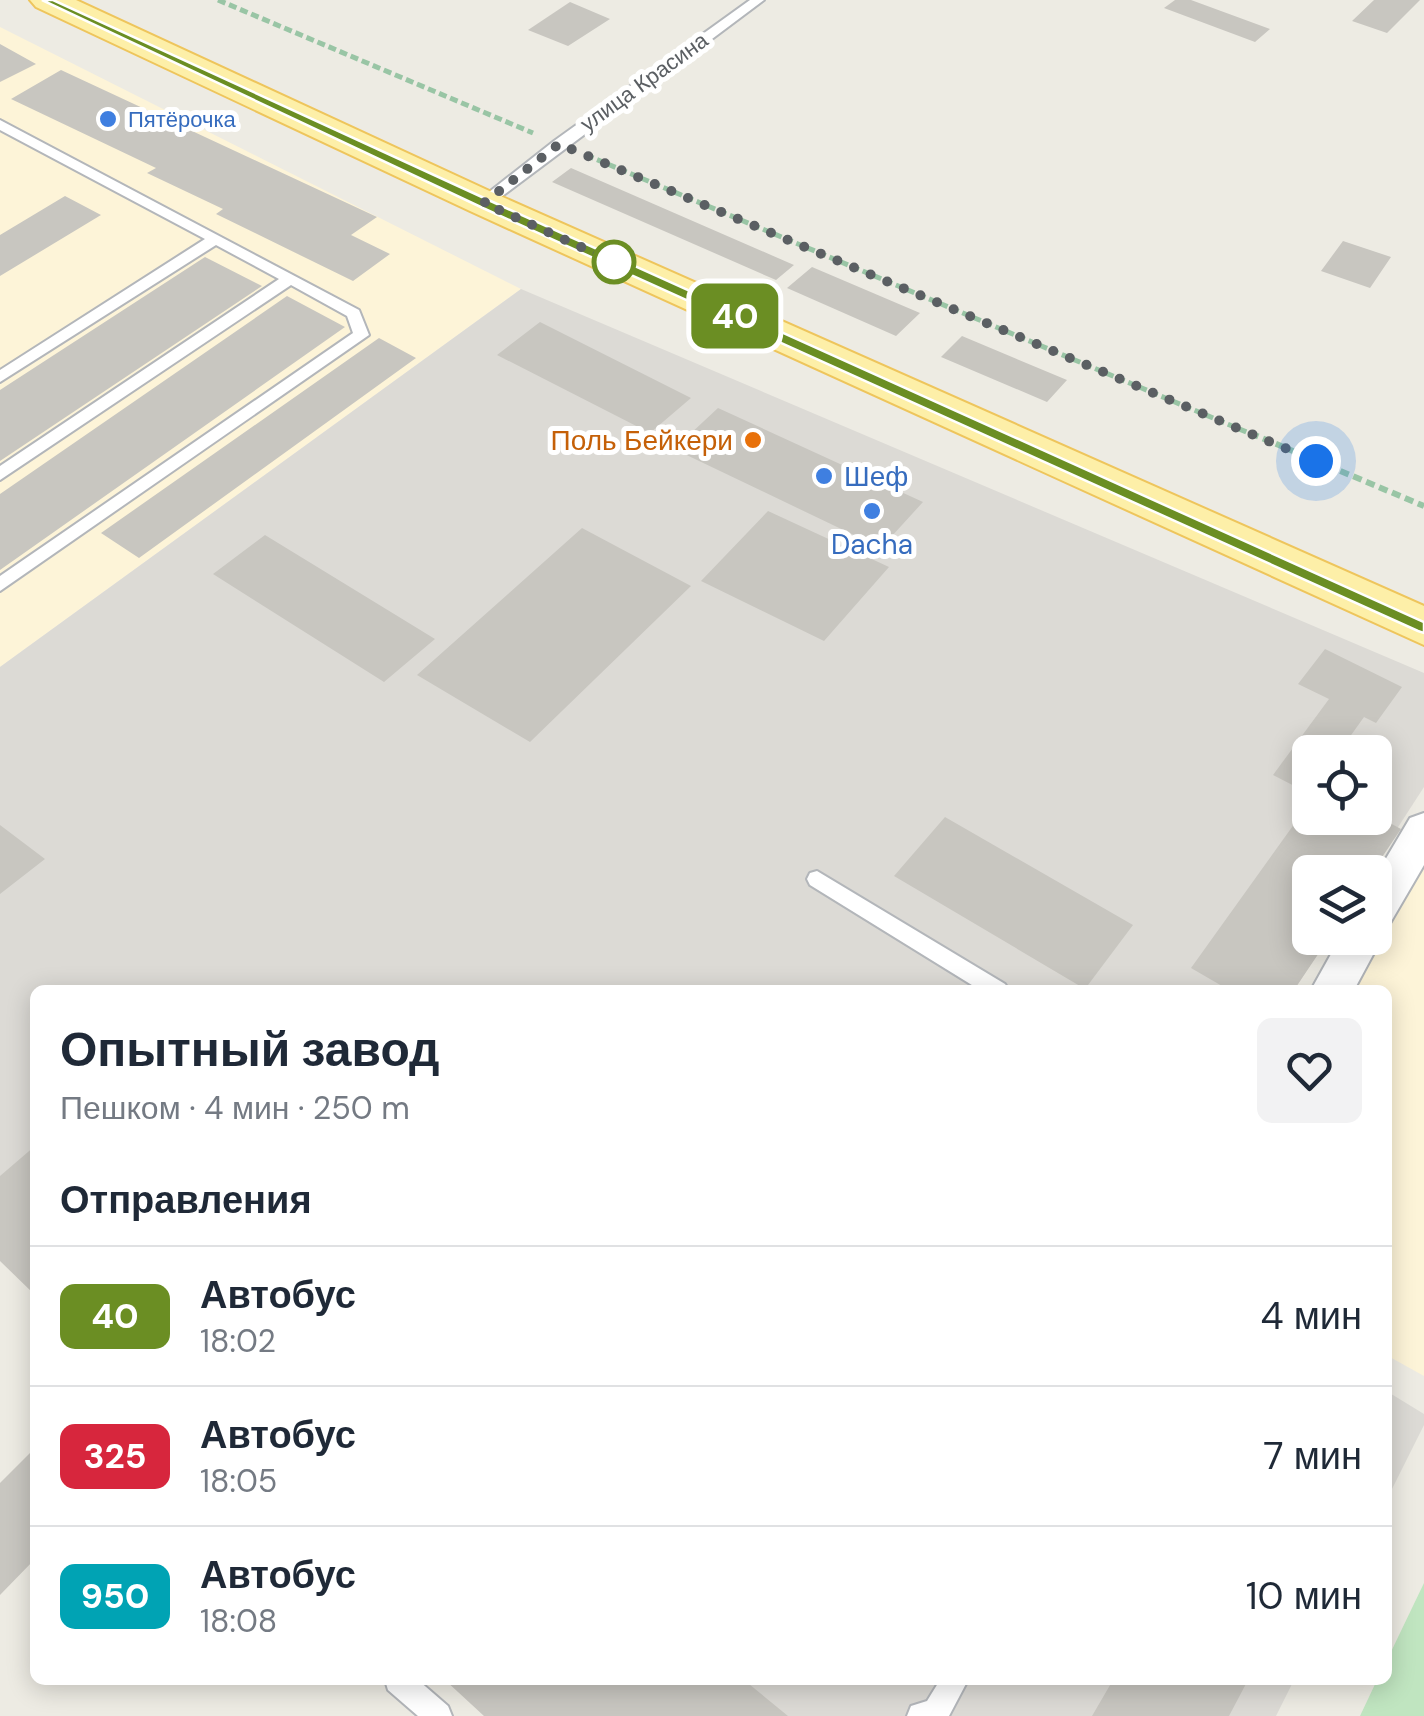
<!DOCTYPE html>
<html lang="ru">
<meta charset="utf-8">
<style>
:root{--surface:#fff;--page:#f2f2f3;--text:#1f2937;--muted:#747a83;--line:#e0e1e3}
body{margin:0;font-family:"DM Sans",sans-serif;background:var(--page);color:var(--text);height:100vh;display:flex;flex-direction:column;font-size:38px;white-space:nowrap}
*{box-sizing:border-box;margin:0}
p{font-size:32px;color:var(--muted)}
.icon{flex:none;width:55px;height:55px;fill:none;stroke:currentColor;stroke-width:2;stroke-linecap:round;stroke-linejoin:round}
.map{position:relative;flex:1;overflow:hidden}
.panel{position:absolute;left:30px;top:985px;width:1362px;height:700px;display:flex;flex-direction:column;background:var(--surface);border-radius:15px;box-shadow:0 5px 25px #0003}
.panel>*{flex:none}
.badge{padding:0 20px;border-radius:15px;font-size:35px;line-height:65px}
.fabs{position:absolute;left:1292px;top:735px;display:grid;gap:20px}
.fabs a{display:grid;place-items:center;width:100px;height:100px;border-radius:15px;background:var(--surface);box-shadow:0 5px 25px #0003;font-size:50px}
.you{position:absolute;width:50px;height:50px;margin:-25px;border:8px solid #fff;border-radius:50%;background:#1a73e8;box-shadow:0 0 0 15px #1a73e833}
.map>.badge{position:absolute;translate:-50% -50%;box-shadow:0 0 0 5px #fff}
h2{padding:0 30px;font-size:38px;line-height:90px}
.round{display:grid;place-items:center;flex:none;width:105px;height:105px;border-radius:15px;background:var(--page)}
.head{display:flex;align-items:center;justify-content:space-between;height:170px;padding:0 30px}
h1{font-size:48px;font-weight:700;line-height:75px}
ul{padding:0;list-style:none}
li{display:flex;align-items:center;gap:30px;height:140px;padding:0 30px;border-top:2px solid var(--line)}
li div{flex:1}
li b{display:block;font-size:38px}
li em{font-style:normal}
li .badge{min-width:110px;font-weight:700;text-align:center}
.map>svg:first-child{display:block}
.commercial{fill:#fdf4d8}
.industrial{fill:#dcdad5;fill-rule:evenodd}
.green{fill:#c0e5c0}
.building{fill:#c8c6c0}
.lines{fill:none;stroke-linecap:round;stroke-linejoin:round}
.lane-casing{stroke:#b3b6ba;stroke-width:4}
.street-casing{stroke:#b3b6ba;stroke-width:4}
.primary-casing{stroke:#eec55c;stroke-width:4}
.path-far1{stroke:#99c5a5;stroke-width:5;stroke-dasharray:8 4;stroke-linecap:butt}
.path{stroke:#99c5a5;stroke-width:6;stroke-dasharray:9 5;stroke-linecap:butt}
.lane{fill:#fff;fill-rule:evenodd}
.street{fill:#fff;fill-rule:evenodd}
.primary{fill:#fdefa8;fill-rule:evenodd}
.line{fill:#6b8e23;stroke:#fff;stroke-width:2.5}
.walk{stroke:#5b5f63;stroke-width:10;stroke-dasharray:0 18}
.shop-dot{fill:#3f7fe0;stroke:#fff;stroke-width:4}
.stop-dot{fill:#fff;stroke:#6b8e23;stroke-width:5}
.food-dot{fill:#e8710a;stroke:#fff;stroke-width:4}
.labels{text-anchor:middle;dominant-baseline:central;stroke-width:10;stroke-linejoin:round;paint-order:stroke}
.far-street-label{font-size:22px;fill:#5b5f63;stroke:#fff}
.far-shop-label{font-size:22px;fill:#366cbe;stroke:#fff;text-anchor:start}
.food-label{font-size:28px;fill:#c56008;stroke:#fff;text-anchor:end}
.shop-label{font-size:28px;fill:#366cbe;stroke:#fff;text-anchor:start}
</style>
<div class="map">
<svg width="1424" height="1716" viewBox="0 0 1424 1716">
<rect width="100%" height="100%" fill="#edebe3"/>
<path class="commercial" d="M0 27 521 289 0 667Z
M1424 868V1376L1388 1356V990H1351Z"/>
<path class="industrial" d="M521 289 1424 673V787L1369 872H1310V938H1328L1294 990H35V1248L0 1219V667ZM1310 752H1375V818H1310Z
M1388 1392 1424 1414V1425L1388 1497Z
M538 1680H1294L1276 1716H579Z"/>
<path class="green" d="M1424 1583V1716H1360L1377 1680H1388V1658Z"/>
<path class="building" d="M1175 0H1191L1270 29 1255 42 1164 8Z
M1374 0H1420L1387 33 1352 21Z
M570 2 610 19 568 46 528 30Z
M0 44 36 64 0 82Z
M61 70 377 217 351 235 390 254 353 281 216 214 223 209 147 173 156 168 11 99Z
M571 168 794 265 776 280 552 182Z
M65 196 101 215 0 276V235Z
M1343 241 1391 257 1370 288 1321 271Z
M205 257 262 286 0 461V390Z
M812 267 920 313 896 336 787 288Z
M287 296 345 327 0 570V494Z
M540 322 691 398 650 433 497 355Z
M962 336 1067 380 1047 402 941 357Z
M379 338 416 358 139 558 101 533Z
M718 408 923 502 881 548 674 449Z
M768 511 889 567 824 641 701 581Z
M582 528 691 586 530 742 417 675Z
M265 535 435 639 384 682 213 574Z
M1325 649 1402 687 1376 723 1364 717 1339 752H1310V794L1273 775 1329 699 1298 684Z
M1310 802V818L1375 815 1401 829 1372 872H1310V938H1329L1294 990H1229L1191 968Z
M945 817 1133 925 1085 989 894 876Z
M0 825 45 859 0 894Z
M35 1146V1295L0 1261V1176Z
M35 1448V1559L0 1595V1483Z
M445 1680H744L788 1716H484Z
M1113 1680H1248L1229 1716H1092Z"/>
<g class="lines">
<defs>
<path id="lane" d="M750 0H764L489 206H479V200L554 141Z
M0 120 359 310 369 335 0 591V576L353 333 347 316 291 285 0 480V466L279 279 216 245 0 382V370L205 239 0 130Z
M817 871 1005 984 1009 990H980L810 885 807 879 810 873Z
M385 1680H418L448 1706 452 1716H418L388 1690Z
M940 1680H968L949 1716H907L911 1706 927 1701Z"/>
<path id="street" d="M1424 813V865L1389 925 1377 929 1382 938 1354 990H1311L1340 938H1375V877L1410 818Z"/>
<path id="primary" d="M30 0H76L498 195 1424 606V645L470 211 36 7Z"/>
</defs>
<use href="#lane" class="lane-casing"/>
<use href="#street" class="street-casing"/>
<use href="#primary" class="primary-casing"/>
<path class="path-far1" d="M218 0 533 133
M586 155 1256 436"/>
<path class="path" d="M1250 433 1424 506"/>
<use href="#lane" class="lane"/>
<use href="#street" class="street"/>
<use href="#primary" class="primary"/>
</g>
<path class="line" d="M42 0H53L495 203 1424 622V633L1418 631 485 209Z"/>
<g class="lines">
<path class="walk" d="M614 262 484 203 559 144 1316 461"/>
</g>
<g class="shop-dot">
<circle cx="108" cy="119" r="10"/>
<circle cx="824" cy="476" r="10"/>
<circle cx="872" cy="511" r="10"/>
</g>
<circle class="stop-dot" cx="614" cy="262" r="20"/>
<circle class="food-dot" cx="753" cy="440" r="10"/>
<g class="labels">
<g class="far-street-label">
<text transform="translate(644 82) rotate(-36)">улица Красина</text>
</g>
<g class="far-shop-label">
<text x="128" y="119">Пятёрочка</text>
</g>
<g class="food-label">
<text x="733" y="440">Поль Бейкери</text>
</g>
<g class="shop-label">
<text x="844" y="476">Шеф</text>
<text x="872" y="544" text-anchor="middle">Dacha</text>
</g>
</g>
</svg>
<div class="fabs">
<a><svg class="icon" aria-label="locate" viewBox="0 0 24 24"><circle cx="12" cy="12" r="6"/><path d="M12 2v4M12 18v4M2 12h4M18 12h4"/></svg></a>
<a><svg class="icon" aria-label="layers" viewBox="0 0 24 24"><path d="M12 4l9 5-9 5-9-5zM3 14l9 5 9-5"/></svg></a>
</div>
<div class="you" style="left:1316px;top:461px"></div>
<b class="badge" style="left:735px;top:316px;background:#6b8e23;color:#fff">40</b>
<section class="panel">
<div class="head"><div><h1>Опытный завод</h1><p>Пешком · 4 мин · 250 m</p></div><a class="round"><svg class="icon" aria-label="heart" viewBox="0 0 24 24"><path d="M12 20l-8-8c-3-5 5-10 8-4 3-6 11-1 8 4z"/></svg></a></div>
<h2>Отправления</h2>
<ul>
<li><span class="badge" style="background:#6b8e23;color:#fff">40</span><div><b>Автобус</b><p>18:02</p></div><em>4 мин</em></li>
<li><span class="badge" style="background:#d7263d;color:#fff">325</span><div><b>Автобус</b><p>18:05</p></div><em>7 мин</em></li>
<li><span class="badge" style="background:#00a3b4;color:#fff">950</span><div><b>Автобус</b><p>18:08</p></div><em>10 мин</em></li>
</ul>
</section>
</div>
